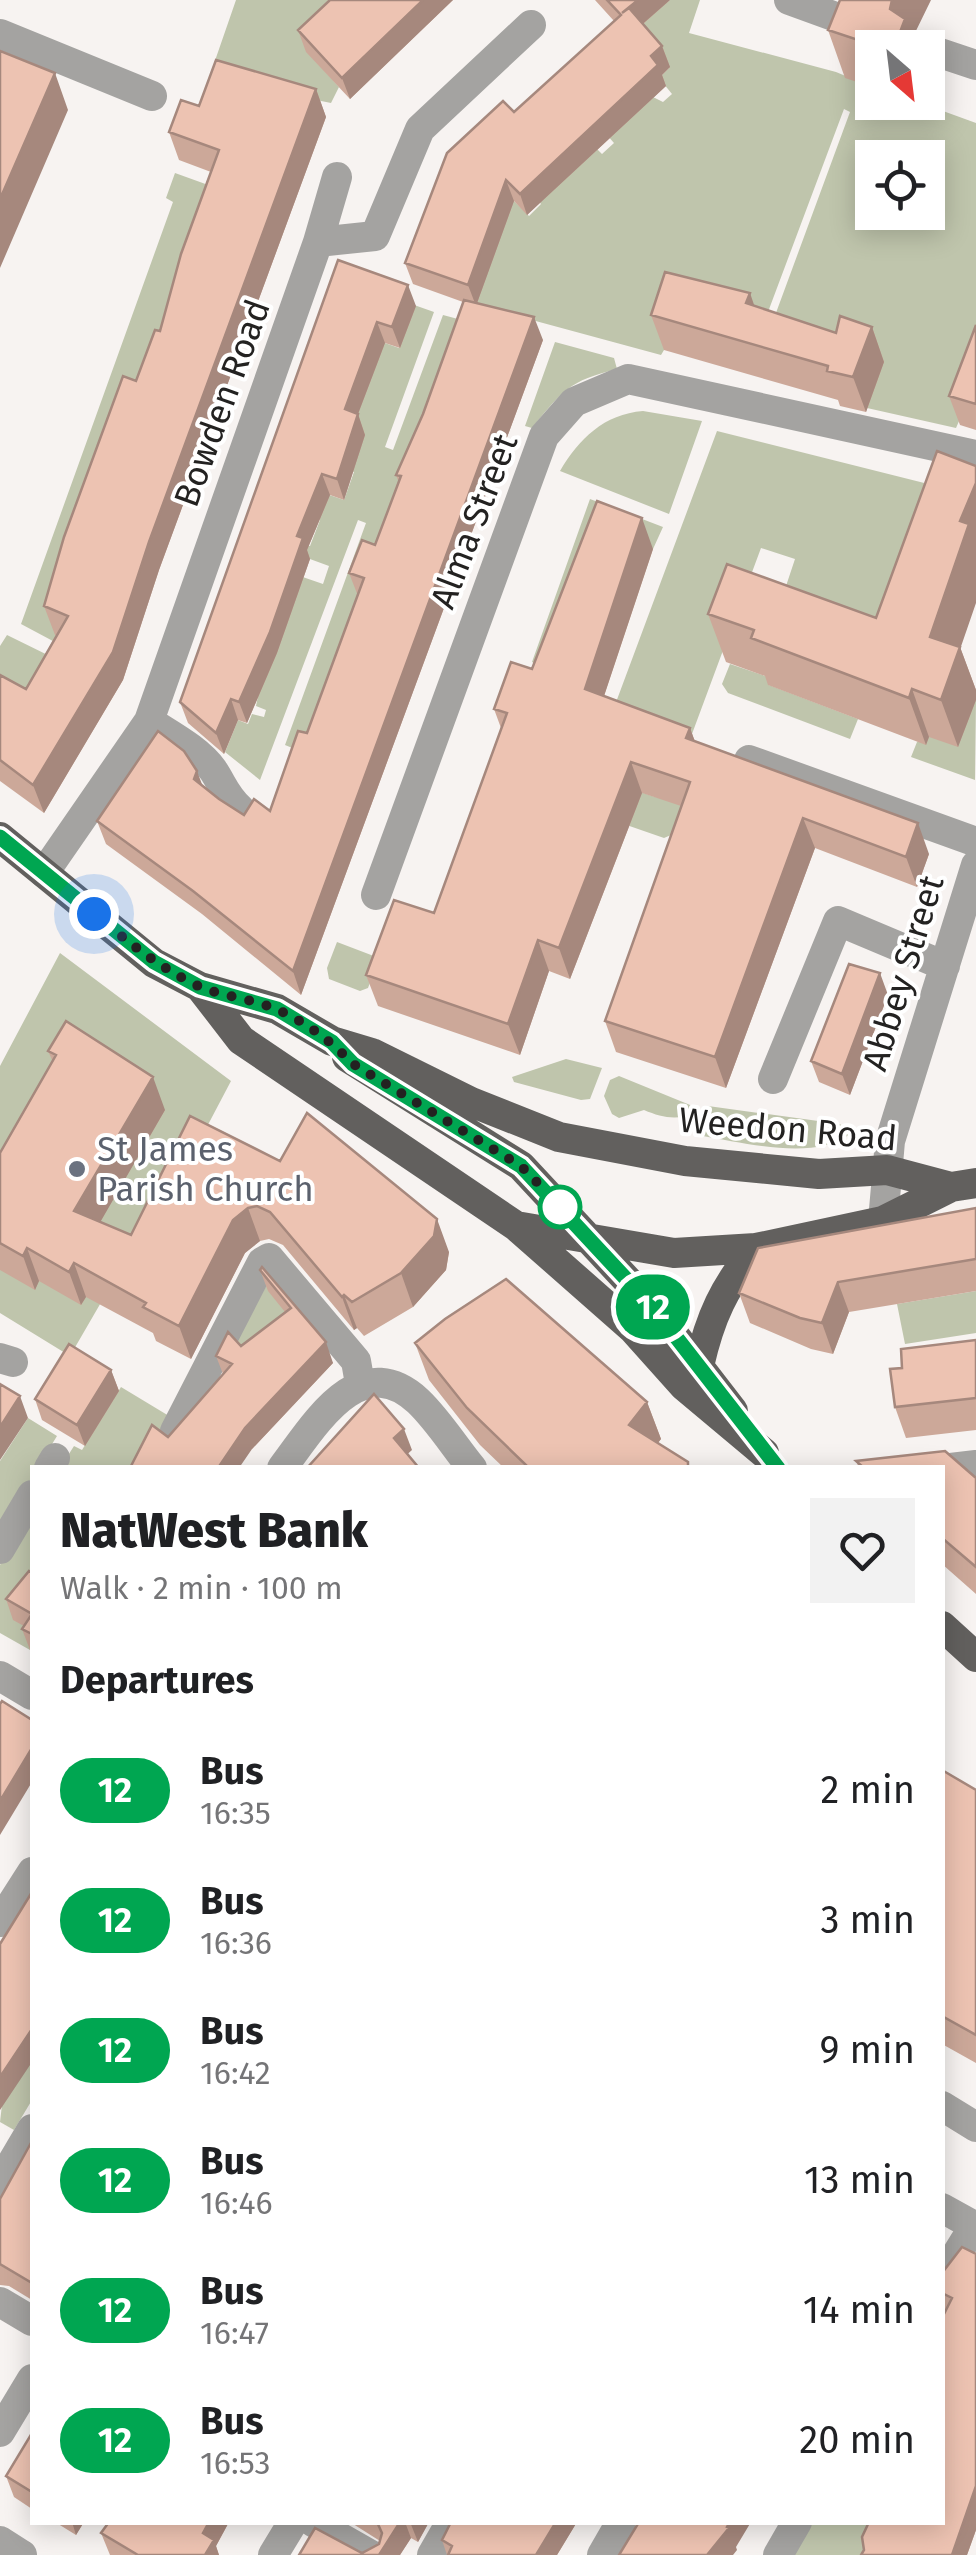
<!DOCTYPE html>
<meta charset="utf-8">
<style>
:root{--surface:#fff;--page:#f2f2f2;--text:#202124;--muted:#757577}
body{margin:0;font-family:"Fira Sans",sans-serif;background:var(--page);color:var(--text);height:100vh;display:flex;flex-direction:column;font-size:38px;white-space:nowrap}
*{box-sizing:border-box;margin:0}
p{font-size:32px;color:var(--muted)}
.icon{flex:none;width:55px;height:55px;fill:none;stroke:currentColor;stroke-width:2;stroke-linecap:round;stroke-linejoin:round}
.map{position:relative;flex:1;overflow:hidden}
.details{position:absolute;left:30px;top:1465px;width:915px;height:1060px;display:flex;flex-direction:column;background:var(--surface);border-radius:0px;box-shadow:0 5px 25px #0003}
.details>*{flex:none}
.badge{padding:0 20px;border-radius:32px;font-size:35px;line-height:65px}
.needle{width:65px;rotate:152deg}
.tools{position:absolute;left:855px;top:30px;display:grid;gap:20px}
.tools a{display:grid;place-items:center;width:90px;height:90px;border-radius:0px;background:var(--surface);box-shadow:0 5px 25px #0003;font-size:50px}
.you{position:absolute;width:50px;height:50px;margin:-25px;border:8px solid #fff;border-radius:50%;background:#1a73e8;box-shadow:0 0 0 15px #1a73e833}
.map>.badge{position:absolute;translate:-50% -50%;box-shadow:0 0 0 5px #fff}
h2{padding:0 30px;font-size:38px;line-height:90px}
.round{display:grid;place-items:center;flex:none;width:105px;height:105px;border-radius:0px;background:var(--page)}
.headline{display:flex;align-items:center;justify-content:space-between;height:170px;padding:0 30px}
h1{font-size:48px;font-weight:800;line-height:75px}
ul{padding:0;list-style:none}
li{display:flex;align-items:center;gap:30px;height:130px;padding:0 30px}
li div{flex:1}
li b{display:block;font-size:38px}
li em{font-style:normal}
li .badge{min-width:110px;font-weight:700;text-align:center}
.map>svg:first-child{display:block}
.green{fill:#bfc5ac;fill-rule:evenodd}
.lines{fill:none;stroke-linecap:round;stroke-linejoin:round}
.minor{stroke:#a4a3a1;stroke-width:30}
.major{stroke:#62605e;stroke-width:30}
.wall{fill:#cca899}
.shaded-wall{fill:#a6887d}
.building{fill:#edc3b2;stroke:#a6887d;stroke-width:2.5}
.line-casing{stroke:#fff;stroke-width:22}
.line{stroke:#00a651;stroke-width:15}
.walk{stroke:#232221;stroke-width:10;stroke-dasharray:0 18}
.worship-dot{fill:#6b7280;stroke:#fff;stroke-width:4}
.stop-dot{fill:#fff;stroke:#00a651;stroke-width:5}
.labels{text-anchor:middle;dominant-baseline:central;stroke-width:8;stroke-linejoin:round;paint-order:stroke}
.street-label{font-size:35px;fill:#232221;stroke:#fff}
.worship-label{font-size:35px;fill:#5b616d;stroke:#fff;text-anchor:start}
</style>
<div class="map">
<svg width="976" height="2555" viewBox="0 0 976 2555">
<rect width="100%" height="100%" fill="#f7f3f1"/>
<path class="green" d="M236 0H368L307 51 339 87 331 103 209 78Z
M670 0H700L689 33 836 72 872 87V102L921 103 976 123V382L956 428 867 408 773 321 850 112 844 109 762 328 664 350 661 355 462 301 510 197 529 216 541 204 532 192 597 149 602 154 614 143 607 135 653 97 663 102 672 94 659 78 669 68 637 25ZM872 158H928V212H872Z
M175 173 247 199 81 656 21 624 173 202 166 198Z
M383 294 434 312 385 447 393 450 443 315 499 330 307 754 285 745 366 523 358 520 260 780 225 752 238 720 248 724 252 714 264 717 266 710 256 706 258 696 246 692 294 574 323 584 329 566 299 555 296 541 310 546 320 520 312 489 344 500 354 472 323 460 340 409 364 392 370 380 375 365 368 337 399 348 404 336Z
M555 342 614 358 617 369C569 381 563 390 532 428L525 426Z
M643 411 702 421 669 514 560 471C579 439 604 414 643 411Z
M717 431 976 496 902 640 777 613 795 559 761 548 689 742 612 713Z
M590 499 663 527 653 549 553 673 532 662Z
M7 635 66 664 0 714V646Z
M730 664 771 678 769 685 858 719 850 739 728 693 722 684Z
M976 700 975 780 911 757 917 742 929 737Z
M556 763 655 797 686 800 671 835 664 838 543 796Z
M337 942 379 958 368 988 360 991 329 979 327 968Z
M60 953 231 1081 141 1252 132 1249 70 1356 0 1313V1066Z
M566 1059 602 1068 590 1099 581 1100 514 1082 512 1077Z
M619 1076 695 1107 697 1112C678 1121 663 1118 644 1110L619 1118 612 1114 604 1096 610 1080Z
M708 1106 840 1124 850 1134C816 1161 744 1143 703 1136Z
M272 1275 298 1329 289 1336 232 1349Z
M976 1291V1333L905 1344 897 1304Z
M121 1387 174 1419 149 1467 60 1468 74 1446 82 1450Z
M28 1418 57 1436 38 1467 32 1468V1477L0 1529V1461Z
M32 1512V1646L30 1650 0 1633V1565Z
M8 2053 32 2066V2100L14 2130 0 2122Z
M811 2523H898L871 2555H791Z"/>
<g class="lines">
<path class="minor" d="M789 0 866 28
M0 34 152 96
M928 49 976 65
M318 242 337 177
M149 721C170 735 198 749 213 770 223 785 225 795 240 809
M749 760 976 842
M44 873 149 721 318 242 375 236 420 129 531 25
M376 895 544 436 574 402 628 379 976 455
M773 1079 838 921 945 966
M883 1221 890 1141 976 865
M0 1358 13 1362
M175 1431 262 1262 269 1258 356 1361 360 1384
M49 1468 55 1458
M282 1468C314 1426 359 1347 418 1401 438 1420 454 1446 472 1468
M942 1469 976 1465
M0 1549 32 1495
M0 1676 32 1695
M0 1922 32 1872
M942 2106 976 2127
M0 2183 32 2129
M942 2208 976 2227
M942 2278 974 2226
M0 2302 32 2321
M0 2432 32 2379
M313 2522 371 2555
M0 2541 22 2555
M273 2555 293 2522
M432 2555 451 2522
M602 2555 621 2522
M778 2555 797 2522"/>
<path class="major" d="M0 837 154 963 200 987 277 1009 332 1041 372 1053 471 1102 559 1137 685 1161 819 1174 887 1170 951 1187
M200 987 241 1040 516 1226 633 1329 684 1386 764 1453
M347 1057 521 1166 655 1310 733 1411
M516 1226 674 1253 756 1248 883 1221 951 1187 976 1183
M699 1366C710 1317 724 1287 756 1248
M942 1626 976 1657"/>
</g>
<path class="wall" d="M330 0H453L350 99 306 52 298 30Z
M595 0H670L643 24 662 46 670 67 662 75 666 86 527 215 514 201 477 303 543 340 301 995 202 914 106 844 97 821 203 786 219 799 244 815 270 811 307 733 358 596 349 573 375 545 399 483 396 475 423 414 463 302 413 284 405 263 514 112 614 21Z
M828 30 912 39 915 48H872V87L845 78Z
M316 89 326 117 159 570 123 680 44 813 0 781V675L26 689 56 635H55L44 606 136 381 160 331 211 172 179 160 169 132 199 106Z
M338 260 416 306 400 348 385 343 358 414 365 435 344 500 330 495 307 550 310 559 277 653 247 723 238 720 224 754 188 723 180 702Z
M754 306 836 333 872 327 884 362 866 412 840 406 838 400 664 350 651 315Z
M976 325V430L960 425 949 396Z
M653 549 604 696 690 728 695 742 929 854 917 887 815 848 726 1088 616 1052 605 1021 681 806 642 793 570 979 549 971 520 1055 378 1006 366 975 434 913 501 728 494 709 532 669Z
M708 614 960 647 976 690V700L958 747 929 737 926 745 768 685 765 676 726 662Z
M888 995 850 1095 819 1082 811 1061Z
M48 1051 165 1110 100 1222 131 1235 190 1116 449 1252 446 1270 413 1307 364 1336 357 1328 354 1330 283 1245 269 1239 260 1241 245 1253 191 1359 156 1341 153 1333 86 1297 81 1305 39 1281 35 1290 0 1270V1153L53 1062Z
M976 1208V1291L849 1312 833 1354 811 1349 750 1323 739 1293Z
M262 1267 333 1363 252 1449 168 1437 223 1374 216 1356 241 1346 285 1312 268 1291 260 1270Z
M976 1340V1430L906 1438 895 1407 902 1368Z
M415 1343 647 1402 661 1439 658 1443 690 1468H504L480 1445 429 1380Z
M111 1370 119 1391 85 1446 42 1420 35 1399Z
M945 1451 976 1478V1594L942 1564V1468H859L856 1461Z
M32 1573V1651L30 1650 22 1629 24 1626 13 1620 6 1599Z
M942 1770 976 1790V2063L942 2044Z
M32 2141V2300L9 2286 0 2285V2199Z
M976 2254V2530L967 2555 942 2522 946 2311 942 2310V2273Z
M32 2433V2509L14 2497 6 2476Z
M55 2522H84L76 2535Z
M109 2522H229L216 2546 219 2555H110L101 2533Z
M350 2522H429L418 2542 411 2538 400 2555H299L362 2553 379 2544 380 2541Z
M451 2522H577L557 2555H447L442 2540Z"/>
<path class="shaded-wall" d="M423 0H453L350 99 342 78Z
M638 0H670L630 35 622 13Z
M892 0H931L912 39 915 48H894L890 9Z
M662 46 670 67 662 75 666 86 527 215 520 194Z
M55 73 68 110 0 268V199Z
M316 89 326 117 159 570 123 680 44 813 33 785 149 542Z
M506 180 514 201 476 306 468 285Z
M408 285 416 306 400 348 392 327Z
M750 293 762 328 746 303Z
M534 317 543 340 301 995 293 971Z
M377 322 385 343 358 414 365 435 344 500 337 479 345 409Z
M872 327 884 362 866 412 853 377Z
M322 474 330 495 307 550 310 559 277 653 247 723 239 702 297 536Z
M976 483V603L956 661 960 647 976 690V700L958 747 941 700 930 637 960 521Z
M642 518 653 549 596 720 585 689Z
M912 689 929 737 926 745 909 698Z
M231 699 238 720 224 754 216 733Z
M690 728 701 758 686 738Z
M631 762 642 793 570 979 559 948Z
M197 771 206 795 194 779Z
M803 818 815 848 726 1088 715 1057Z
M918 823 929 854 917 887 906 857Z
M538 940 549 971 520 1055 508 1024Z
M880 973 888 995 850 1095 842 1074Z
M153 1077 165 1110 87 1245 74 1211Z
M248 1208 260 1241 245 1253 191 1359 179 1326 233 1220Z
M437 1219 449 1252 446 1270 413 1307 401 1273Z
M27 1248 39 1281 35 1290 23 1256Z
M74 1263 86 1297 81 1305 69 1272Z
M838 1282 849 1312 833 1354 822 1323Z
M344 1295 357 1328 354 1330 342 1297Z
M326 1342 333 1363 252 1449 239 1468H218L245 1428Z
M111 1370 119 1391 85 1446 77 1425Z
M20 1396 28 1418 0 1460V1427Z
M647 1402 661 1439 642 1462 629 1425Z
M404 1429 412 1450 402 1459 394 1438Z
M32 1748V1782L0 1835V1801Z
M32 2029V2062L0 2110V2077Z
M976 2486V2530L967 2555H952Z
M72 2522H84L76 2535Z
M209 2522H229L216 2546 219 2555H205L203 2533Z
M400 2522H405L411 2538 400 2555H379Z
M410 2522H429L418 2542Z
M556 2522H577L557 2555H536Z
M730 2522H751L736 2547 737 2550 733 2555H707Z"/>
<path class="building" d="M330 0H423L342 78 298 30Z
M607 0H638L622 13 629 8 662 46 651 56 658 65 520 194 506 180 468 285 405 263 447 153 503 101 514 112 621 15Z
M840 0H892L890 9 905 19 894 48H882L828 30Z
M0 51 55 73 0 199Z
M216 60 316 89 149 542 113 652 33 785 0 760V675L26 689 68 616 44 606 64 537 123 376 136 381 155 330 160 331 181 254 219 150 169 132 181 100 199 106Z
M338 260 408 285 392 327 377 322 345 409 358 414 337 479 322 474 297 536 303 538 270 632 239 702 231 699 216 733 180 702Z
M665 272 750 293 746 303 836 333 840 316 872 327 853 377 827 371 828 366 651 315Z
M464 300 534 317 293 971 193 891 97 821 158 731 184 751 197 771 194 779 219 799 244 815 254 799 270 811 298 731 307 733 364 578 349 573 362 540 375 545 401 476 396 475 423 414Z
M976 325V404L949 396Z
M937 451 976 466V483L960 521 969 524 930 637 960 647 941 700 912 689 909 698 751 638 754 630 708 614 727 564 876 618Z
M597 501 642 518 585 689 690 728 686 738 918 823 906 857 803 818 715 1057 605 1021 690 782 631 762 559 948 538 940 508 1024 366 975 394 900 434 913 507 713 494 709 511 662 532 669Z
M849 964 880 973 842 1074 811 1061Z
M66 1021 153 1077 74 1211 131 1235 190 1116 280 1161 307 1113 437 1219 434 1236 401 1273 352 1302 344 1295 342 1297 270 1212 257 1206 248 1208 233 1220 179 1326 143 1307 146 1303 74 1263 69 1272 27 1248 23 1256 0 1243V1153L56 1055 48 1051Z
M976 1208V1259L838 1282 822 1323 800 1318 739 1293 758 1248Z
M262 1267 326 1342 245 1428 218 1468H130L152 1425 168 1437 232 1364 216 1356 228 1332 241 1346 291 1308 260 1270Z
M506 1279 647 1402 629 1425 688 1462V1468H529L467 1408 415 1343 445 1319Z
M976 1340V1398L895 1407 890 1369 902 1368 901 1349Z
M69 1344 111 1370 77 1425 35 1399Z
M0 1384 20 1396 0 1427Z
M374 1394 404 1429 394 1438 419 1468H307Z
M945 1451 976 1478V1567L942 1538V1468H864L856 1461Z
M29 1571 32 1573V1634L22 1629 32 1614 6 1599Z
M2 1701 32 1720V1748L0 1801V1704Z
M942 1770 976 1790V2035L942 2016Z
M32 1892V2029L0 2077V1944Z
M32 2141V2283L0 2264V2199Z
M962 2247 976 2254V2486L952 2555H861L864 2550 862 2537 869 2522H942V2318L952 2298 942 2293V2273Z
M32 2433V2492L6 2476Z
M109 2522H209L203 2533 214 2540 205 2555H138L101 2533Z
M377 2522H400L379 2555H299L315 2528 362 2553 379 2544 382 2533Z
M451 2522H556L536 2555H448L452 2546 442 2540Z
M639 2522H730L727 2527 729 2528 707 2555H619Z"/>
<g class="lines">
<defs>
<path id="line" d="M0 837 154 962 200 987 277 1009 332 1042 353 1064 521 1166 655 1310 778 1468"/>
</defs>
<use href="#line" class="line-casing"/>
<use href="#line" class="line"/>
<path class="walk" d="M94 914C126 940 157 966 196 985 221 997 252 998 278 1010 306 1022 332 1042 353 1064L521 1166 568 1214 560 1207"/>
</g>
<circle class="worship-dot" cx="77" cy="1169" r="10"/>
<circle class="stop-dot" cx="560" cy="1207" r="20"/>
<g class="labels">
<g class="street-label">
<text transform="translate(222 403) rotate(-70)">Bowden Road</text>
<text transform="translate(474 521) rotate(-69)">Alma Street</text>
<text transform="translate(903 973) rotate(-73)">Abbey Street</text>
<text transform="translate(788 1129) rotate(5)">Weedon Road</text>
</g>
<g class="worship-label">
<text x="97" y="1149">St James<tspan x="97" dy="40">Parish Church</tspan></text>
</g>
</g>
</svg>
<div class="tools">
<a><svg class="needle" viewBox="-14 -14 28 28"><path d="M0-13l5 13h-10z" fill="#e53935"/><path d="M0 13l5-13h-10z" fill="#757577"/></svg></a>
<a><svg class="icon" aria-label="locate" viewBox="0 0 24 24"><circle cx="12" cy="12" r="6"/><path d="M12 2v4M12 18v4M2 12h4M18 12h4"/></svg></a>
</div>
<div class="you" style="left:94px;top:914px"></div>
<b class="badge" style="left:653px;top:1307px;background:#00a651;color:#fff">12</b>
<section class="details">
<div class="headline"><div><h1>NatWest Bank</h1><p>Walk · 2 min · 100 m</p></div><a class="round"><svg class="icon" aria-label="heart" viewBox="0 0 24 24"><path d="M12 20l-8-8c-3-5 5-10 8-4 3-6 11-1 8 4z"/></svg></a></div>
<h2>Departures</h2>
<ul>
<li><span class="badge" style="background:#00a651;color:#fff">12</span><div><b>Bus</b><p>16:35</p></div><em>2 min</em></li>
<li><span class="badge" style="background:#00a651;color:#fff">12</span><div><b>Bus</b><p>16:36</p></div><em>3 min</em></li>
<li><span class="badge" style="background:#00a651;color:#fff">12</span><div><b>Bus</b><p>16:42</p></div><em>9 min</em></li>
<li><span class="badge" style="background:#00a651;color:#fff">12</span><div><b>Bus</b><p>16:46</p></div><em>13 min</em></li>
<li><span class="badge" style="background:#00a651;color:#fff">12</span><div><b>Bus</b><p>16:47</p></div><em>14 min</em></li>
<li><span class="badge" style="background:#00a651;color:#fff">12</span><div><b>Bus</b><p>16:53</p></div><em>20 min</em></li>
</ul>
</section>
</div>
